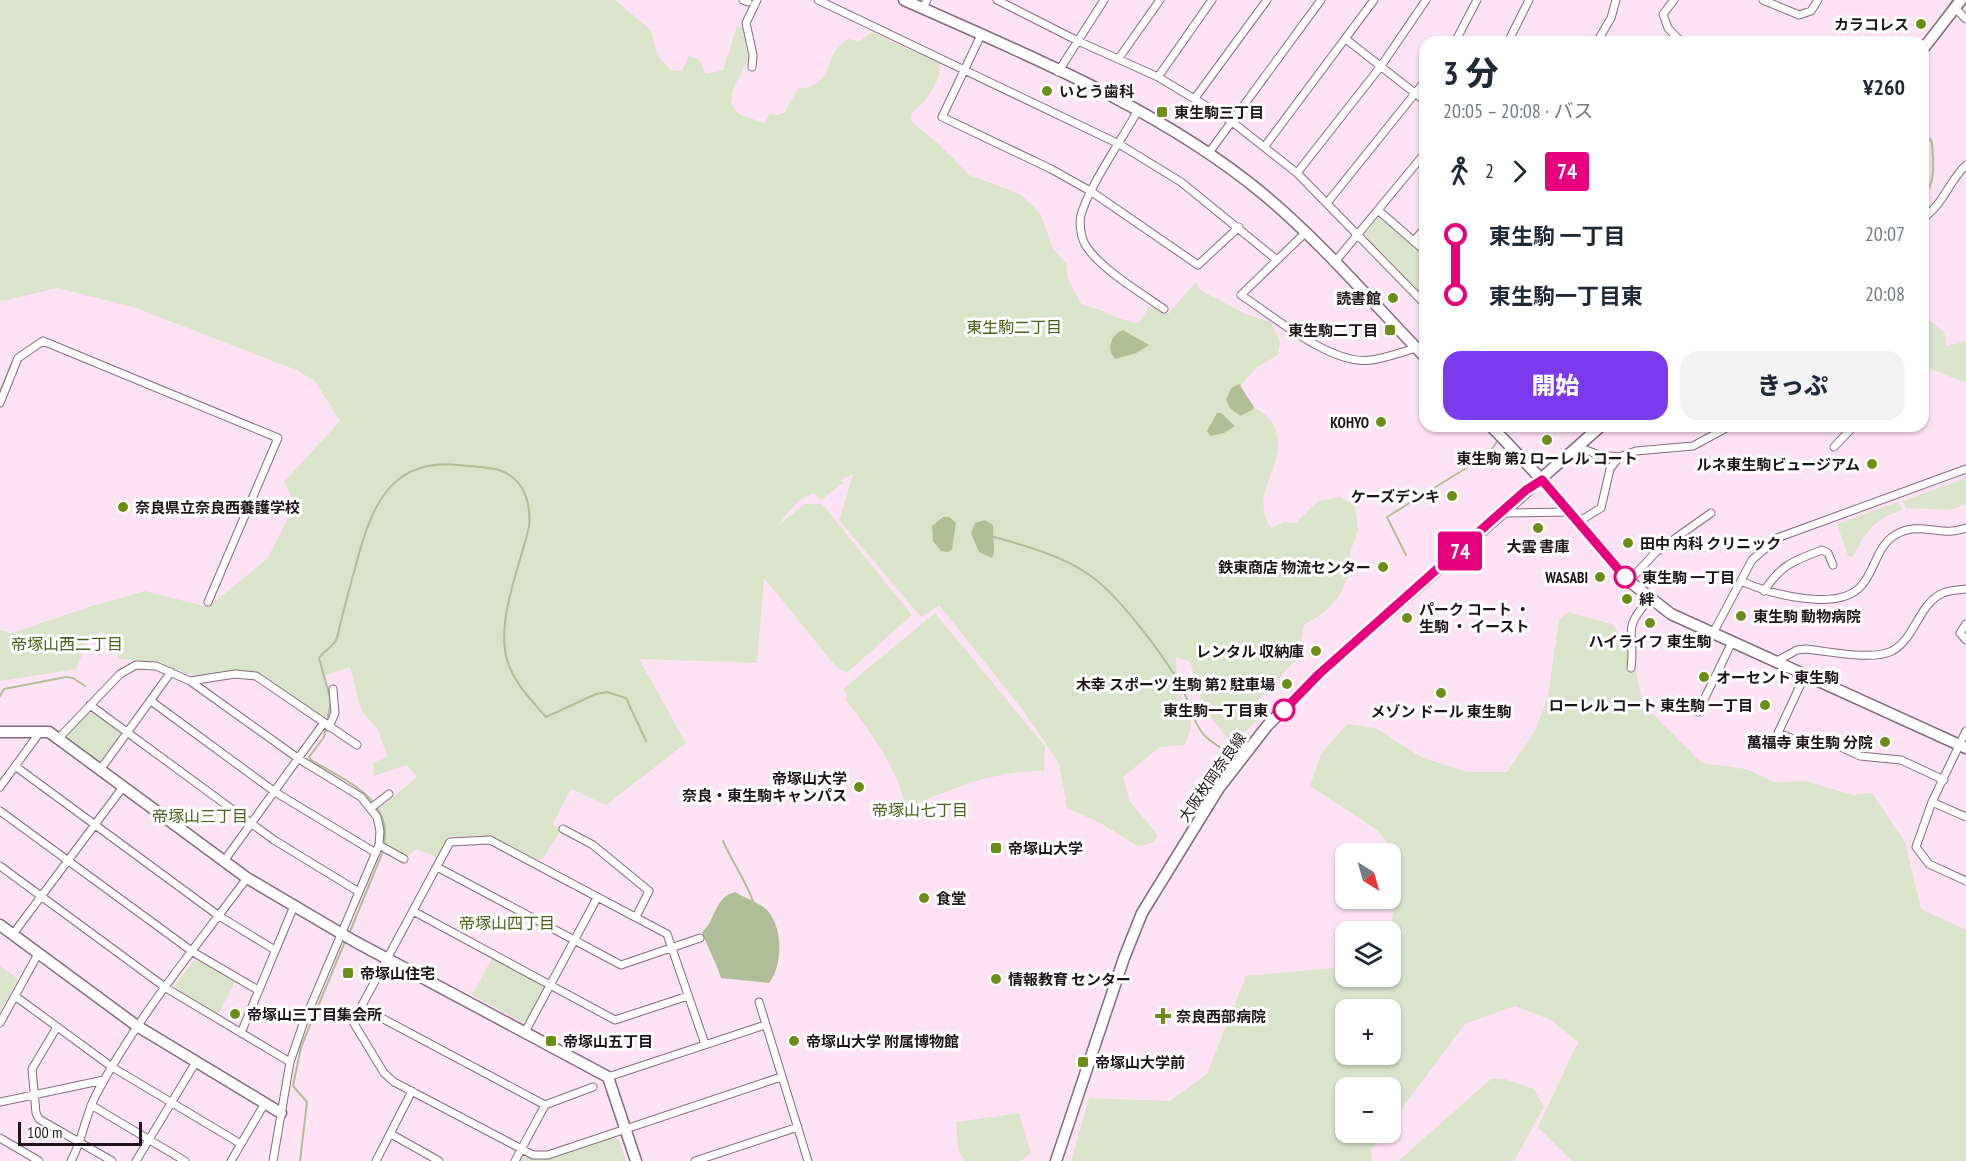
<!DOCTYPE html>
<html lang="ja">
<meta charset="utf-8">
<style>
:root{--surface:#fff;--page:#f2f2f3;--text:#1f2937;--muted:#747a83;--accent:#7c3aed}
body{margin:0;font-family:"PT Sans Narrow","Noto Sans JP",sans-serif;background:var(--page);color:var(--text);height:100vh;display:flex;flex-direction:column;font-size:22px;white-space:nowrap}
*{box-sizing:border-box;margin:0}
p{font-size:20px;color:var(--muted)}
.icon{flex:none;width:33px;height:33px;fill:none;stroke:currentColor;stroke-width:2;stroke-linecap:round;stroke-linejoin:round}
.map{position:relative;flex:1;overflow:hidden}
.panel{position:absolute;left:1419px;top:36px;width:510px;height:396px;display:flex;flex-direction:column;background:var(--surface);border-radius:18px;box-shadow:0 2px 4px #0004}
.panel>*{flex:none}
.badge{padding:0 12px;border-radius:4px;font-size:21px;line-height:39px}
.needle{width:39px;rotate:143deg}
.tools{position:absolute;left:1335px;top:843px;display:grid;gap:12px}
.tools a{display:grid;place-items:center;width:66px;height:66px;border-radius:12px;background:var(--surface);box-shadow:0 2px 4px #0004;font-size:30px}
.scale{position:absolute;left:18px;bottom:15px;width:124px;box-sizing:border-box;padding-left:6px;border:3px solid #1e151b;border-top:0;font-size:16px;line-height:21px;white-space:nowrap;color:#1e151b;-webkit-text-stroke:4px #fff;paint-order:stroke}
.map>.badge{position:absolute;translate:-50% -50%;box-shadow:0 0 0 3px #fff}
.legs{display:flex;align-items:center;gap:9px;height:66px;padding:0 24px;font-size:20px}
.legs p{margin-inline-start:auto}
.overview{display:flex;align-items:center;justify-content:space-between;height:102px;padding:0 24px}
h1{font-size:33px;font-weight:800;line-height:45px}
.cta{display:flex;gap:12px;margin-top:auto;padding:12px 24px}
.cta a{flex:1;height:69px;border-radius:18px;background:var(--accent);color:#fff;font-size:24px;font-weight:800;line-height:69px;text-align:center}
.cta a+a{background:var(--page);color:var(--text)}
ul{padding:0 24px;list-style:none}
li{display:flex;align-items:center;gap:21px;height:60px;font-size:22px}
li i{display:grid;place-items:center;width:9px;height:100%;margin:0 8px;background:currentColor}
li i::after{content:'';width:15px;height:15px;margin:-8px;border:4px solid;border-radius:50%;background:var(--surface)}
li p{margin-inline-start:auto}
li:first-child i{background:linear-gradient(#0000 50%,currentColor 0)}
li:last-child i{background:linear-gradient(currentColor 50%,#0000 0)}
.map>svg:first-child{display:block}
.green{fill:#d9e4cb;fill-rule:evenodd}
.water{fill:#aebe97}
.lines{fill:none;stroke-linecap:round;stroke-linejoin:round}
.stream{stroke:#aebe97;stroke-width:2}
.street-casing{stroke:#836b7b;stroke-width:9}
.secondary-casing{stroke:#836b7b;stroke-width:13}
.street{stroke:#fff;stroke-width:7}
.secondary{stroke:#fff;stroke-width:10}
.line-1-casing{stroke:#fff;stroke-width:14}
.line-1{stroke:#e6007e;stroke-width:9}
.poi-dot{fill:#6b8e16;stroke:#fff;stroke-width:2}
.stop-1-dot{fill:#fff;stroke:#e6007e;stroke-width:3}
.labels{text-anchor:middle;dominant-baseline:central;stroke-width:6;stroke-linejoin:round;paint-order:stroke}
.poi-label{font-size:15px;font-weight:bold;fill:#1e151b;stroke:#fff;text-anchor:start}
.stop-label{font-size:15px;font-weight:bold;fill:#1e151b;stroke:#fff;text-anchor:start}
.street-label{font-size:15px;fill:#1e151b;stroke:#fff}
.neighbourhood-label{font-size:16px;fill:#496019;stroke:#fff}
</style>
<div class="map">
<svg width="1966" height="1161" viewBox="0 0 1966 1161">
<rect width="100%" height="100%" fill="#ffe3f5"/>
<path class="green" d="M0 0H615L651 30 657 54 670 70 682 71 689 56 699 60 706 74 723 70 737 26 743 28 748 59 733 90 731 104 739 114 764 123 770 113 778 115 785 112 798 88C834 89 822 55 848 39L859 41 872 32 939 63C943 81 925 103 912 113L911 121 941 146 969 175 1022 195 1041 215 1053 249 1066 263 1068 279 1082 305C1102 308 1119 321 1139 323L1151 303 1168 314 1196 282 1200 290 1248 315 1271 322 1280 342 1278 355 1256 368 1230 398C1242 403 1263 409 1271 421 1296 461 1245 489 1271 528L1284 522 1296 523 1318 501 1340 497 1355 506 1358 530 1350 553 1354 571C1342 582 1346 585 1339 596 1330 609 1317 617 1304 625L1298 658 1251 708 1258 720 1232 744 1204 709 1190 662 1176 657C1177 668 1176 681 1179 691 1187 717 1198 713 1185 745L1160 747 1123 777 1130 802 1158 835 1154 842 1139 847 1102 824 1067 808 1059 763 1025 713 939 605 921 617 839 520 853 474 841 480 843 483 820 501 814 493 799 500 778 525 805 504H822L912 615 848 672 838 669 764 578 757 663 639 659 686 743 606 805 571 789 553 824 561 830 543 859 537 860 491 836 447 837 437 858 417 849 406 857 386 847 385 822 380 808 417 777 407 765 374 776 373 763 387 756 378 730 361 710 350 667 324 676 330 702 325 719 259 672 236 670 202 675 186 674 157 662 118 659 117 642 101 631 87 643 76 669 0 681V630L12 633 92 606 145 591 208 607 267 559 295 504 284 482 340 421 315 381 296 370 136 308 57 288 3 301 0 300Z
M1382 218 1425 256V292H1420L1367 238V231L1377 219Z
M1927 318 1945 333 1946 346 1966 341V383L1923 366V321Z
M1966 478V504L1951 510 1906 508 1903 501Z
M1898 502 1902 510C1873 520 1866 531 1853 557L1848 556 1837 524Z
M1568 612 1612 624 1631 649 1643 704 1702 763 1746 769 1774 782 1806 781 1853 795 1872 793 1905 842 1921 909 1966 930V1161H1572L1538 1127 1578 1042 1551 1020 1515 1006 1465 1024 1391 1123 1390 1088H1346V1132L1383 1133 1371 1149 1372 1161H1071L1089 1098 1170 1101 1207 1074 1246 976 1345 967 1346 976H1390L1389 931 1396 900 1387 842 1377 830 1310 786 1321 754 1347 724 1375 728 1421 757 1467 772H1507L1535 731 1548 696 1559 619ZM1346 1010H1390V1054H1346Z
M935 613 1045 746 1044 771C994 771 952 787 907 809 893 762 875 738 846 700L847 694 843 689Z
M94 713 119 731 120 737 103 760 97 761 68 740V734L87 714Z
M492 958 542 985 544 990 528 1020 522 1022 472 995Z
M198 960 235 982 218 1015 177 990 175 985 193 961Z
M0 966 18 979 0 1012Z
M1491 1079H1505L1534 1089 1544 1107 1514 1161H1398Z
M1019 1113 1031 1153 1021 1161H964L958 1148 956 1122Z
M613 1137 619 1140 626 1161H519L527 1156 552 1157Z"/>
<path class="water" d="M1123 330 1149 345 1136 353 1115 359C1106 349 1111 334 1123 330Z
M1239 384 1254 407 1252 410 1240 416 1230 408 1226 400 1231 388Z
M1217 413H1221L1235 426 1224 433 1210 436 1207 431Z
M943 517H949L956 523 952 549 948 552 941 551 933 541 932 526Z
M985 520 993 525 994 554 992 558 979 552 971 533 975 523Z
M735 892C745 898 759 902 768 911 783 929 783 965 769 983L721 978C716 962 708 948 702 932 716 921 714 897 735 892Z"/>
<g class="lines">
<path class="stream" d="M1924 40 1953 0
M1923 132 1932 142C1933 159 1937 184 1923 196
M0 392 11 365
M1501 433 1505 426
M994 537C1026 546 1060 555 1088 574 1118 594 1160 651 1179 682 1189 699 1192 722 1205 736 1210 741 1218 746 1224 750
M1406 555 1387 517 1489 454 1499 438
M0 696 4 689 66 677 73 678 85 686
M723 841C732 862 745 879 753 901
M384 845C393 798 344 780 311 760L309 757 324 737 331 701 319 658C323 651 334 647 337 638 342 616 348 594 354 572 369 514 386 457 459 465 473 467 492 466 504 472 526 482 531 506 529 527 520 566 492 630 510 668 518 687 533 702 546 717L596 694 607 692 626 698 646 741
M349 934 383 851
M300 1161 307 1102 293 1086 301 1047 346 939"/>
<defs>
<path id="street" d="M743 0 748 2
M818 0 1119 144 1181 182 1277 260
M997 0 1078 41 1158 77 1231 121 1297 173 1425 304
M1674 0 1663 14 1668 28 1681 42
M1763 0 1799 15 1811 11 1818 0
M1954 7 1966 19
M923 8 927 0
M981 35 942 117 1051 169 1092 192 1198 265 1239 227
M1347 40 1425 101
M1455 42 1477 0
M1508 42 1529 0
M1597 42 1611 18 1616 0
M1119 58 1160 0
M752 67 753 55 746 23 757 0
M1058 72 1104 0
M1158 77 1212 0
M1195 98 1267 0
M1138 110C1123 138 1089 186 1081 215 1079 224 1081 238 1086 246 1101 269 1141 293 1164 309
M1265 146 1374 0
M1208 154 1321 0
M1297 173 1381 66 1426 0
M1327 203 1425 81
M1378 210 1425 251
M1923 218C1943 205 1949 181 1966 165
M1304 234 1241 295C1273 316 1332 366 1371 360 1386 358 1402 352 1416 348
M1414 241 1425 228
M1334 263 1425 153
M0 403 18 358 43 341 278 438 208 602
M1578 447 1599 455 1619 457 1636 451 1693 446 1730 426
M1834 447 1854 426
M1503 513 1569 512
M1578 522 1601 508 1610 469 1619 457
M1629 581 1656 552 1711 513
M1741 581C1770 594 1839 613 1862 585 1875 570 1877 546 1895 535 1921 520 1941 538 1966 528
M1764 591C1781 565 1793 561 1822 550L1828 553 1833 565
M1966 624 1960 633 1966 640
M1713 633 1752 560 1777 538 1966 469
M1775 662 1797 650 1805 649C1828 651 1872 661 1892 651 1916 638 1918 604 1943 593 1950 590 1959 590 1966 589
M1631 668C1636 632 1620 630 1650 599
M1805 675 1778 733 1801 742 1832 743 1860 756 1901 760 1944 780
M190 681 235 674 256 676 357 745
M151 701 275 792 376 853
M90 705 274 840 359 892
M1698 712 1732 642
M329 727 335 713 333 689
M1966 731 1932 802 1916 847 1929 864 1966 881
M58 739 120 674 136 665 156 666 190 681 299 759 361 797 377 817 380 831 379 845 303 1024 290 1062 273 1161
M15 766 219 916 275 950
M100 770 171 672
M0 787 40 732
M1932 802 1966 817
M371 808 389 794
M0 811 193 952 258 990
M563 829 593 845 649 891 636 917
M379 845 404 859
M224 861 323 724
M0 866 166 988 290 1062
M437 867 621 965 700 938
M413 911 615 1020 688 996
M13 934 123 787
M15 996 112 1067 241 1144
M759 1002 808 1161
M361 1007 545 1105 593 1087
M0 1023 38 954
M57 1027 32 1069 36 1113 39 1119 112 1161
M525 1032 597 898
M241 1033 294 906
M705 1044 667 934 490 840 450 842 353 1022 384 1073 394 1082 533 1155H548L781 1077
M608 1077 765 1025
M0 1102 104 1080
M91 1105 185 1161
M391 1134 439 1161
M0 1138 39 1161
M71 1161C83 1139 85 1115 97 1093 138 1016 195 948 247 878
M136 1161 196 1062
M231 1161 265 1103
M376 1161 412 1091
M515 1161 545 1105
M695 1161 798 1127"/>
<path id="secondary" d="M904 0C1025 54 1159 108 1262 193 1321 242 1372 302 1425 357
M1923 49 1961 0
M1491 426 1542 480 1629 581 1671 614 1966 748
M0 732H49L247 878 354 941 608 1077 636 1161
M0 925 137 1026 281 1113
M1056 1161 1124 958 1142 913 1219 788 1267 726 1319 674 1601 426"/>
</defs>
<use href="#street" class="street-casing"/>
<use href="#secondary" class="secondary-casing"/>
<use href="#street" class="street"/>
<use href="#secondary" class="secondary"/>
</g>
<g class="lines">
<defs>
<path id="line-1" d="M1284 710 1319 674 1526 490 1542 480 1625 577"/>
</defs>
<use href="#line-1" class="line-1-casing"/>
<use href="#line-1" class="line-1"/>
</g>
<g class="poi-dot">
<circle cx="1921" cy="24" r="6"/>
<circle cx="1047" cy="91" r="6"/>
<rect x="1156" y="106" width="12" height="12" rx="3"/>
<circle cx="1393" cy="298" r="6"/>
<rect x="1384" y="324" width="12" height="12" rx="3"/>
<circle cx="1381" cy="422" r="6"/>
<circle cx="1547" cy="440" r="6"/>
<circle cx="1872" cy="464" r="6"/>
<circle cx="1452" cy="496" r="6"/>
<circle cx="123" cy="507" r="6"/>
<circle cx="1538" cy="528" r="6"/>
<circle cx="1628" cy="543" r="6"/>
<circle cx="1383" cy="567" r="6"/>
<circle cx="1600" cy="577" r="6"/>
<circle cx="1627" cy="599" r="6"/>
<circle cx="1741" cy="616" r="6"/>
<circle cx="1407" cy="618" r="6"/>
<circle cx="1650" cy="623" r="6"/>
<circle cx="1316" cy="651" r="6"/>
<circle cx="1704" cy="677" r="6"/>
<circle cx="1287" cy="684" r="6"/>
<circle cx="1441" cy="693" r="6"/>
<circle cx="1765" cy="705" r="6"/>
<circle cx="1885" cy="742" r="6"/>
<circle cx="859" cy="787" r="6"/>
<rect x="990" y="842" width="12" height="12" rx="3"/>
<circle cx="924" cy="898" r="6"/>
<rect x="342" y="967" width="12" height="12" rx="3"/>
<circle cx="996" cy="979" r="6"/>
<circle cx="235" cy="1014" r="6"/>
<path d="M1160 1007h6v6h6v6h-6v6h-6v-6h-6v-6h6z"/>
<rect x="545" y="1035" width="12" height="12" rx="3"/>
<circle cx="794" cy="1041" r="6"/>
<rect x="1077" y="1056" width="12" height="12" rx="3"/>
</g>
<g class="stop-1-dot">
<circle cx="1625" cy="577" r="10"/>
<circle cx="1284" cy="710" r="10"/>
</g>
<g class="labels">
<g class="poi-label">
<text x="1909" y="24" text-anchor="end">カラコレス</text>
<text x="1059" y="91">いとう歯科</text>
<text x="1174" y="112">東生駒三丁目</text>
<text x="1381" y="298" text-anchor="end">読書館</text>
<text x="1378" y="330" text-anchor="end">東生駒二丁目</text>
<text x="1369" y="422" text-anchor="end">KOHYO</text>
<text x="1547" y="458" text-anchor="middle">東生駒 第2 ローレル コート</text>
<text x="1860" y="464" text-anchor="end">ルネ東生駒ビュージアム</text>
<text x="1440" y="496" text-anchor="end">ケーズデンキ</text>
<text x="135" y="507">奈良県立奈良西養護学校</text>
<text x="1640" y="543">田中 内科 クリニック</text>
<text x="1538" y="546" text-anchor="middle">大雲 書庫</text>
<text x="1371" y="567" text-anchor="end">鉄東商店 物流センター</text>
<text x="1588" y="577" text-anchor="end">WASABI</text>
<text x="1639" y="599">絆</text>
<text x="1419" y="609">パーク コート ・<tspan x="1419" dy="17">生駒 ・ イースト</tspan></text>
<text x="1753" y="616">東生駒 動物病院</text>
<text x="1650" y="641" text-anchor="middle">ハイライフ 東生駒</text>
<text x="1304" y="651" text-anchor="end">レンタル 収納庫</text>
<text x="1716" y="677">オーセント 東生駒</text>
<text x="1275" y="684" text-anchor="end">木幸 スポーツ 生駒 第2 駐車場</text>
<text x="1753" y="705" text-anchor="end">ローレル コート 東生駒 一丁目</text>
<text x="1441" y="711" text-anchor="middle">メゾン ドール 東生駒</text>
<text x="1873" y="742" text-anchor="end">萬福寺 東生駒 分院</text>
<text x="847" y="778" text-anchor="end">帝塚山大学<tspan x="847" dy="17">奈良・東生駒キャンパス</tspan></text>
<text x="1008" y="848">帝塚山大学</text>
<text x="936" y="898">食堂</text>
<text x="360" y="973">帝塚山住宅</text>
<text x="1008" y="979">情報教育 センター</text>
<text x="247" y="1014">帝塚山三丁目集会所</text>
<text x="1176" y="1016">奈良西部病院</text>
<text x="563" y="1041">帝塚山五丁目</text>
<text x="806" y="1041">帝塚山大学 附属博物館</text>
<text x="1095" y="1062">帝塚山大学前</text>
</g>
<g class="stop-label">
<text x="1642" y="577">東生駒 一丁目</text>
<text x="1268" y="710" text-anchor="end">東生駒一丁目東</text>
</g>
<g class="street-label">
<text transform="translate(1212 777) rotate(-55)">大阪枚岡奈良線</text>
</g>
<g class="neighbourhood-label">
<text x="1014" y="327">東生駒二丁目</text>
<text x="67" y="644">帝塚山西二丁目</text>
<text x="920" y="810">帝塚山七丁目</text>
<text x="200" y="816">帝塚山三丁目</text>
<text x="507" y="923">帝塚山四丁目</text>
</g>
</g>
</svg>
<div class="tools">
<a><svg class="needle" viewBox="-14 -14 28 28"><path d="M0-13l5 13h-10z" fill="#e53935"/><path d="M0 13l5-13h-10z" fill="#747a83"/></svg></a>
<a><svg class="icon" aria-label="layers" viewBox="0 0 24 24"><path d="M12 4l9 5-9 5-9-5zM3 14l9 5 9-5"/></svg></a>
<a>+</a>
<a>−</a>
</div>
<div class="scale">100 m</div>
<b class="badge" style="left:1460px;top:551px;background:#e6007e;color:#fff">74</b>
<section class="panel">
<div class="overview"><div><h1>3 分</h1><p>20:05 – 20:08 · バス</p></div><b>¥260</b></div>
<div class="legs"><svg class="icon" aria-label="walk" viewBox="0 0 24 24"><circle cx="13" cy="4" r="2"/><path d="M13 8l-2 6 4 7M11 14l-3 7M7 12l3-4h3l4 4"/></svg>2<svg class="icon" aria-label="forward" viewBox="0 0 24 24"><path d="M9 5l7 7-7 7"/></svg><b class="badge" style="background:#e6007e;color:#fff">74</b></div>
<ul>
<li><i style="color:#e6007e"></i><b>東生駒 一丁目</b><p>20:07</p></li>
<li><i style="color:#e6007e"></i><b>東生駒一丁目東</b><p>20:08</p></li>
</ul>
<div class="cta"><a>開始</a><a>きっぷ</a></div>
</section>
</div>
